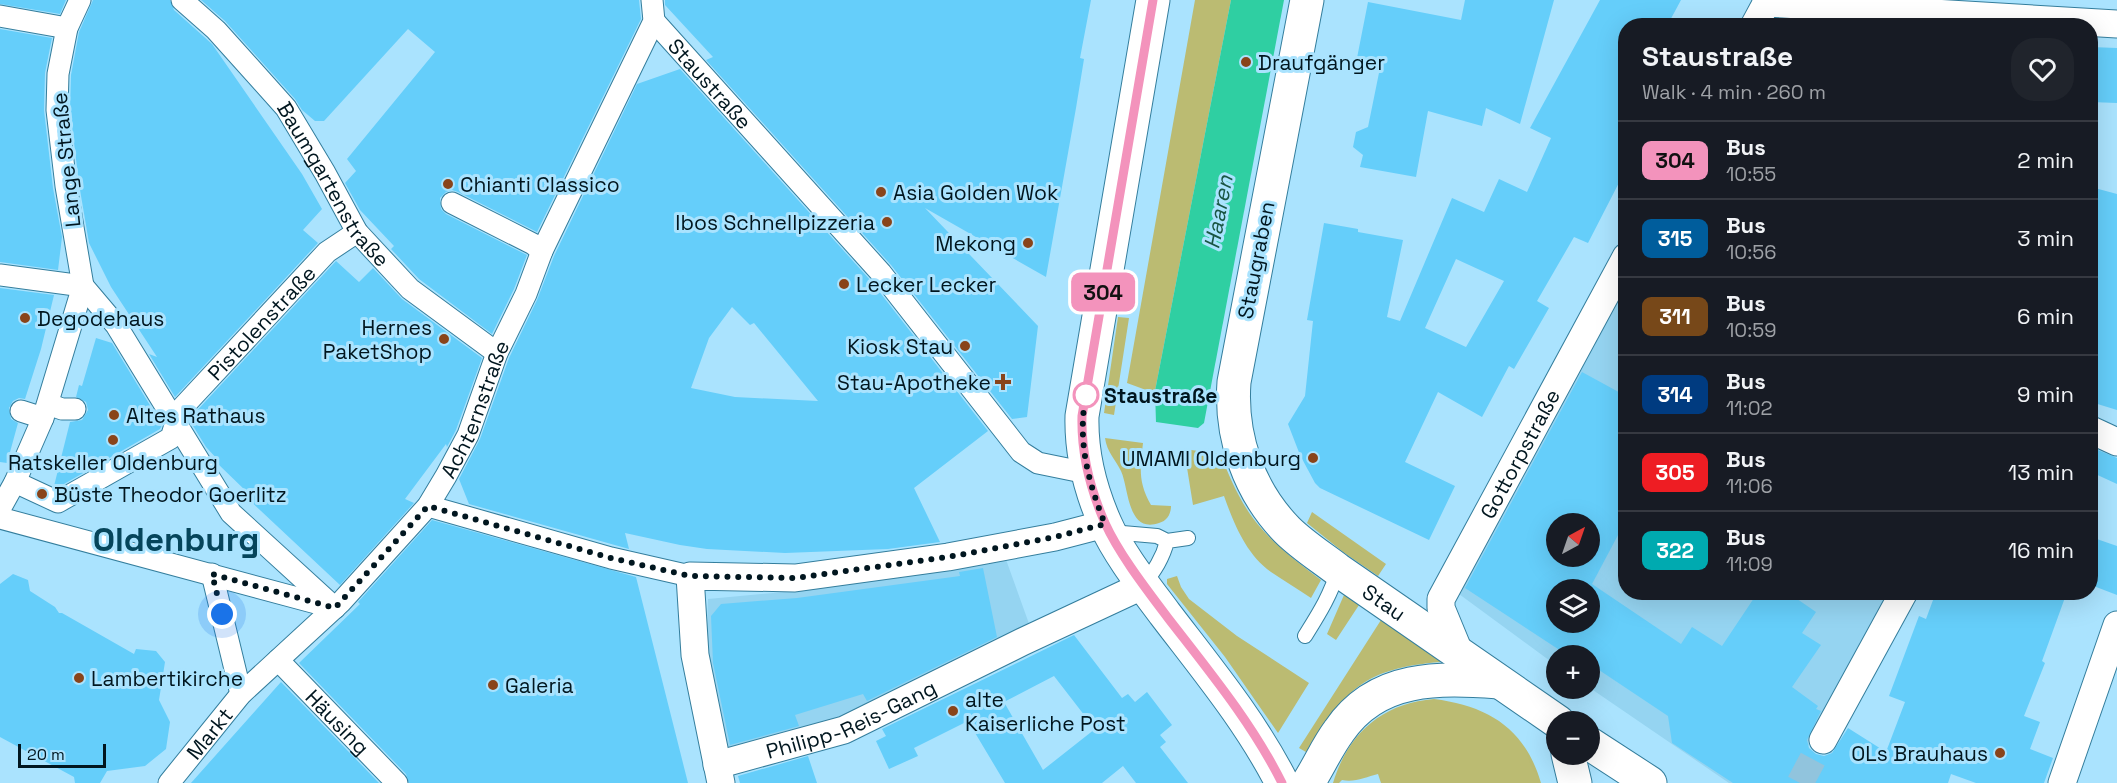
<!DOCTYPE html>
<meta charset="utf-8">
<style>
:root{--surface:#171b24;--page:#20242c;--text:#f1f3f6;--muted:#9ea1a6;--line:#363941}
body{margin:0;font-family:"Space Grotesk",sans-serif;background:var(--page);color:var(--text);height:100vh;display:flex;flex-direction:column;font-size:22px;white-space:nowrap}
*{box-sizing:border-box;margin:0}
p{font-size:20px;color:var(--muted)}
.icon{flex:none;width:33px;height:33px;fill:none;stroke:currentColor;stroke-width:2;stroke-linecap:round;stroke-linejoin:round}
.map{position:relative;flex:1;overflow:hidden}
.side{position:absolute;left:1618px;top:18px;width:480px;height:582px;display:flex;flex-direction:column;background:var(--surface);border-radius:24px;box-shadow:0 6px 24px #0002}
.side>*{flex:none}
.badge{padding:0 12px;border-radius:9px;font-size:21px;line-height:39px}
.needle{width:39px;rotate:40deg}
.fabs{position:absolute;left:1546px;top:513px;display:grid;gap:12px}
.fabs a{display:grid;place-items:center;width:54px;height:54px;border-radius:50%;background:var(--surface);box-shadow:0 6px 24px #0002;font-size:30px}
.scale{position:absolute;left:18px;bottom:15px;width:88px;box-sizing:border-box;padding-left:6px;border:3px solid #01161f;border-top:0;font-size:16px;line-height:21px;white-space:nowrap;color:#01161f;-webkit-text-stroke:4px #aae3fe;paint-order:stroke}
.you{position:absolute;width:30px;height:30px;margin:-15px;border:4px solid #fff;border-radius:50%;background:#1a73e8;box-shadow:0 0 0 9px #1a73e833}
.map>.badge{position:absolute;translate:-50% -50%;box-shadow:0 0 0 3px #fff}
.round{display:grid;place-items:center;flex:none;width:63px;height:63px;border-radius:24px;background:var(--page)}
.summary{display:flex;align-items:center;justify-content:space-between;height:102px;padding:0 24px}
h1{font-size:28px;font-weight:700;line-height:45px}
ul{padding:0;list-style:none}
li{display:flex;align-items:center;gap:18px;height:78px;padding:0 24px;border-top:2px solid var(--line)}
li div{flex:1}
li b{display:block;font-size:22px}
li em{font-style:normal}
li .badge{min-width:66px;font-weight:700;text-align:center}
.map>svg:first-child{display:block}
.built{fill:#95d4f1;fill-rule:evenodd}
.green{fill:#bbbb72}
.water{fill:#2fcfa2}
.building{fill:#65cefa;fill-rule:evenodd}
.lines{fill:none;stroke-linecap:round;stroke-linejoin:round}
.minor-tunnel{stroke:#91c4dd;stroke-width:27;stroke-dasharray:27 14;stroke-linecap:butt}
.service-casing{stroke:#347e9d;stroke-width:16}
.pedestrian-casing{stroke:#347e9d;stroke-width:23}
.minor-casing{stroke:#347e9d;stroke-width:29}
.tertiary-casing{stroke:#347e9d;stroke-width:35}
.service{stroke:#fff;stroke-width:14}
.pedestrian{stroke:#fff;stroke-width:21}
.minor{stroke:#fff;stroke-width:27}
.tertiary{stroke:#fff;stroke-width:33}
.line-casing{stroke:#fff;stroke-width:14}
.line{stroke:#f393bc;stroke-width:9}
.walk{stroke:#01161f;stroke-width:6;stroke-dasharray:0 10.8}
.poi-dot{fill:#89441a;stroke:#aae3fe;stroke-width:2}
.stop-dot{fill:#fff;stroke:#f393bc;stroke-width:3}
.labels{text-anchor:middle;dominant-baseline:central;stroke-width:6;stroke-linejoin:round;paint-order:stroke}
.poi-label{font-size:21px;fill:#01161f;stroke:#aae3fe;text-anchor:start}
.street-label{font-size:21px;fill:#01161f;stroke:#aae3fe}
.stop-label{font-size:21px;font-weight:bold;fill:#01161f;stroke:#aae3fe;text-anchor:start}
.water-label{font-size:22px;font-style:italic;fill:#1a5643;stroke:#aae3fe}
.town-label{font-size:33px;font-weight:bold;fill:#05455b;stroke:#aae3fe}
</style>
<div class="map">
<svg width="2117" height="783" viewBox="0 0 2117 783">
<rect width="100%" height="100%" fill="#aae3fe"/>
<path class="built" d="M1626 257V592L1898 593 1880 627 1786 783H1729L1590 688V656H1557V666L1444 583ZM1557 524H1590V556H1557ZM1557 590H1590V622H1557Z
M1004 554 1032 632 888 703 727 752 706 667 708 599 795 591Z"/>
<path class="green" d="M1195 0H1231L1155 391 1146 390 1127 383Z
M1118 317 1129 318 1114 415 1104 413Z
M1105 438 1143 443C1140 469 1138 482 1151 505L1171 506C1171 514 1167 521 1159 523 1127 534 1129 488 1121 471 1115 459 1107 452 1105 438Z
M1184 449 1220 454C1231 480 1242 507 1261 528 1278 548 1300 564 1321 580L1311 598C1298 589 1284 581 1271 572 1246 554 1234 524 1224 496L1193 505Z
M1312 512 1386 564 1378 576 1343 552 1307 523Z
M1177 576 1181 587 1189 599 1237 636 1309 683 1278 733 1225 657 1167 584V579Z
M1344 595 1359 605 1336 640 1327 634Z
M1381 620 1441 662C1364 668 1345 690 1306 752L1299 748Z
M1434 699C1488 706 1525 728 1541 783H1381L1378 774C1366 777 1354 783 1342 780L1339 783H1333C1348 733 1383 703 1434 699Z"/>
<path class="water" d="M1231 0H1284L1204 423 1198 428 1156 422 1155 391Z"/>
<path class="building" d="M0 0H66L60 14 0 4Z
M93 0H170L174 10 212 44 302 174 322 209 303 230 318 243 175 397 149 354 157 357 111 287 89 243 79 184 70 109 71 75 79 32Z
M201 0H639L641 19 537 232 458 192 452 190 446 192 440 198 441 209 446 214 527 255 514 289 492 334 419 279 391 249 394 246 360 210 345 183 356 171 347 159 435 52 408 29 324 121H315L302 110 295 99 225 21Z
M665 0H1091L1080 58 1084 59 1076 108 1046 277 925 208 1038 326 1027 417 1012 419 891 265 706 60 713 57 665 5Z
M1465 0H1554L1520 124 1486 108 1482 126 1428 111 1416 177 1360 167 1363 155 1353 147 1356 132 1368 127 1381 63 1357 58 1368 2 1461 20Z
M1600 0H1681L1667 26H1626V169L1588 243 1574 237 1537 301 1549 308 1514 369 1509 366 1482 417 1438 392 1405 462 1455 486 1429 540 1320 488 1315 483 1300 455 1288 424 1305 396 1313 321 1307 320 1324 223 1358 229V232L1403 240 1387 317 1400 321 1452 198 1484 212 1499 179 1527 192 1551 138 1530 128ZM1456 259 1504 281 1466 347 1425 328Z
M0 29 52 38 45 73 44 110 53 188 62 237 58 270 0 262Z
M2091 47 2117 48V103L2091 102Z
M680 69 871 281 988 431 914 488 940 542 888 549 785 553 707 549 680 545 625 533 629 549 469 504 459 479 480 439 509 358 537 300 554 256 637 84ZM732 307 750 325 754 323 818 401 735 397 691 388 709 338Z
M2091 187 2117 194V410L2091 402Z
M336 261 359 282 373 268 402 299 482 358 456 430 447 447 446 444 405 499 414 503 340 585 245 496 248 493 217 463 219 461 206 447 190 421 191 417Z
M0 288 54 295 41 349 25 399 19 398 13 401 9 408 11 419 18 423 7 463 0 462Z
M96 338 112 343 162 425 160 429 57 488 54 486 70 422 82 420 88 410 86 402 76 397 79 385 82 386Z
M1582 372 1626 396V520L1592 584 1681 644 1692 627 1722 646 1758 592H1787L1816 612 1802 633 1821 645 1792 687 1818 706 1816 709 1821 711 1807 740 1809 748 1816 754 1824 756 1832 753 1848 728 1886 752 1905 702 1889 696 1919 616 1926 619 1936 592H2067L2042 661 2045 663 2024 716 2040 722 2030 749 2053 758 2044 783H1976L1951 774 1948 783H1733L1672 743 1668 716 1590 664V656H1577L1564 647 1561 651 1465 588ZM1557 524H1590V556H1557ZM1557 590H1590V622H1557Z
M2091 447 2117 458V484L2091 472Z
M432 520 636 577 688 783H409L406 774 299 663 360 604 358 602Z
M2091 537 2117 546V595L2091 585Z
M983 568 997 637 867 701 863 694 795 715 799 726 730 745 713 663 711 616 721 604 797 598 960 576 959 572Z
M13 574 28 580 30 591 55 607 59 613H62L134 654 136 649 156 651 165 662 159 700 170 722 166 749 145 766 107 771 100 783H75L74 777 0 737V584Z
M1074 635 1122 698 1128 694 1135 702 1147 692 1172 725 1160 735 1166 742 1160 747 1188 783H1136L1123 766 1102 783H1005L968 721 914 748 918 756 889 769 876 741 886 736 882 729ZM1054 676 1095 729 1043 770 1004 702Z
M281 682 379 783H191Z
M808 756 817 783H740L738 776Z"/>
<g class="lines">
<path class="minor-tunnel" d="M1800 783 1823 740"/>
<defs>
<path id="service" d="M1111 532 1157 536 1167 541 1188 538
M1144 584C1154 571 1163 558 1167 541
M1305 636C1318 615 1331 595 1338 570"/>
<g id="pedestrian">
<path id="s1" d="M182 0 216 30 286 108 325 173 357 232 410 289 497 353"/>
<path d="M0 16 67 28"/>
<path id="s2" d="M654 21 881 273 1021 452 1038 463 1087 473"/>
<path d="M452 203 533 244 542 251"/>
<path d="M0 275 83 286"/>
<path d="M83 286 116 325 231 513 335 608"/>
<path d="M48 404 62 409H75"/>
<path d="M21 411 43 418"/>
<path id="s3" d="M15 482 58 502 171 438 180 410 327 252 357 232"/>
<path d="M428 506 611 558 690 576"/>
<path d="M0 509 15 482 43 418 83 286 66 186 57 110 58 74 67 28 80 0"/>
<path d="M0 518 331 607"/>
<path d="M212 574 241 694"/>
<path id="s4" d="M278 660 397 783"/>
<path id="s5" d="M169 783 241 694 341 602 428 506 446 476 468 435 497 353 526 294 542 251 654 21 652 0"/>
</g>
<g id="minor">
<path d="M1766 3 2117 24"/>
<path d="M1754 26 1768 0"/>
<path d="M2091 430 2117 442"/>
<path id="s6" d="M1460 654 1441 608V599L1626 257"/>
<path d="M1823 740 1904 592"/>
<path id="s7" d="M717 765 844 730 1022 642 1144 585"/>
<path d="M721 783 695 655 690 576 795 578 948 557 1055 537 1105 524"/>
<path d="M2062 783 2117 625"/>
</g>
<g id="tertiary">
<path d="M1153 0 1082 416C1081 453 1090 489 1105 523 1118 553 1145 587 1165 614 1207 669 1251 722 1282 783"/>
<path id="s8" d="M1307 0 1234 382C1230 437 1249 491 1287 530 1302 545 1321 557 1338 570L1558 722"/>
<path d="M1590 744 1650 783"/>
<path d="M1568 754 1575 783"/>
<path d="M1308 783C1319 766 1327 747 1339 731 1377 675 1439 678 1499 682"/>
</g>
</defs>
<use href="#service" class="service-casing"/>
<use href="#pedestrian" class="pedestrian-casing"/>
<use href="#minor" class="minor-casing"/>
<use href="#tertiary" class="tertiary-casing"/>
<use href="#service" class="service"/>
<use href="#pedestrian" class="pedestrian"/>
<use href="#minor" class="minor"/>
<use href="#tertiary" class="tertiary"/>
</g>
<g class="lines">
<defs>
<path id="line" d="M1153 0 1082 416C1081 453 1090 489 1105 523 1119 554 1147 590 1168 618 1209 671 1252 723 1282 783"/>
</defs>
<use href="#line" class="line-casing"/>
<use href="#line" class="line"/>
<path class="walk" d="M222 614 212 574 335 608 428 506 611 558 690 576 795 578 948 557 1055 537 1105 524C1088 482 1077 440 1086 395"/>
</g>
<g class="poi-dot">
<circle cx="1246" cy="62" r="6"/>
<circle cx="448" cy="184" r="6"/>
<circle cx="881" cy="192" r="6"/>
<circle cx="887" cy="222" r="6"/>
<circle cx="1028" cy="243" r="6"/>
<circle cx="844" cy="284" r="6"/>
<circle cx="25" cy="318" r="6"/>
<circle cx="444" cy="339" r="6"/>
<circle cx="965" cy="346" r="6"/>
<path d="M1000 373h6v6h6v6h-6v6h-6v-6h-6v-6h6z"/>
<circle cx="114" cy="415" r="6"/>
<circle cx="113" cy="440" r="6"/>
<circle cx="1313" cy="458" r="6"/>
<circle cx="42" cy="494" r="6"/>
<circle cx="79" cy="678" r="6"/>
<circle cx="493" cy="685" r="6"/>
<circle cx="953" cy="711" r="6"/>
<circle cx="2000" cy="753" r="6"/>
</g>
<circle class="stop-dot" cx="1086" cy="395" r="12"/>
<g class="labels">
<g class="poi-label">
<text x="1258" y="62">Draufgänger</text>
<text x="460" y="184">Chianti Classico</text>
<text x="893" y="192">Asia Golden Wok</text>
<text x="875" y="222" text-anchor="end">Ibos Schnellpizzeria</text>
<text x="1016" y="243" text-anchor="end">Mekong</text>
<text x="856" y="284">Lecker Lecker</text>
<text x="37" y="318">Degodehaus</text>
<text x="432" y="327" text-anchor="end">Hernes<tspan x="432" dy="24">PaketShop</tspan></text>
<text x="953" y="346" text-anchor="end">Kiosk Stau</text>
<text x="991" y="382" text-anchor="end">Stau-Apotheke</text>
<text x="126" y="415">Altes Rathaus</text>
<text x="1301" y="458" text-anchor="end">UMAMI Oldenburg</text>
<text x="113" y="462" text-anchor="middle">Ratskeller Oldenburg</text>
<text x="54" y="494">Büste Theodor Goerlitz</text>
<text x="91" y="678">Lambertikirche</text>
<text x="505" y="685">Galeria</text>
<text x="965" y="699">alte<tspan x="965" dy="24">Kaiserliche Post</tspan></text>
<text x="1988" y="753" text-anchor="end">OLs Brauhaus</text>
</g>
<g class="street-label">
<text stroke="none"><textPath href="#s2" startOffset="84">Staustraße</textPath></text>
<text transform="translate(66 160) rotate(-96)">Lange Straße</text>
<text stroke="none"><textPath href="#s1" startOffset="240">Baumgartenstraße</textPath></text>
<text transform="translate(1256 260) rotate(-79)">Staugraben</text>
<text stroke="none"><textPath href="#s3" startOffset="326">Pistolenstraße</textPath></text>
<text stroke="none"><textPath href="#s5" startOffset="488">Achternstraße</textPath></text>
<text stroke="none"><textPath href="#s6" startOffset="224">Gottorpstraße</textPath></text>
<text stroke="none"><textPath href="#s8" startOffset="672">Stau</textPath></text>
<text stroke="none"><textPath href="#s7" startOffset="142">Philipp-Reis-Gang</textPath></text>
<text stroke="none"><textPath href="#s4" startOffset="86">Häusing</textPath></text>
<text stroke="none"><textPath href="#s5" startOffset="64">Markt</textPath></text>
</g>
<g class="stop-label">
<text x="1104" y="395">Staustraße</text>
</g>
<g class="water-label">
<text transform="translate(1218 212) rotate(-79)">Haaren</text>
</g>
<g class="town-label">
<text x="176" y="540">Oldenburg</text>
</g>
</g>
</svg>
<div class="fabs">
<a><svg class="needle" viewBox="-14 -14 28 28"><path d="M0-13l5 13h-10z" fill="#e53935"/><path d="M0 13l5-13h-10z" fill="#9ea1a6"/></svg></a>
<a><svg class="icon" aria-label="layers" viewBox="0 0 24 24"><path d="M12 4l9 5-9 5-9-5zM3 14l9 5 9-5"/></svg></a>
<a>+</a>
<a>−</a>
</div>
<div class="scale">20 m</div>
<div class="you" style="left:222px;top:614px"></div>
<b class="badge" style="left:1103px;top:292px;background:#f393bc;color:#111">304</b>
<section class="side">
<div class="summary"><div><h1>Staustraße</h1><p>Walk · 4 min · 260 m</p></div><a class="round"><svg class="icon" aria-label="heart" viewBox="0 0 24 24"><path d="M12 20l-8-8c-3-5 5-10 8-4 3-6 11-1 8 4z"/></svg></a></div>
<ul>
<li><span class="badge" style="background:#f393bc;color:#111">304</span><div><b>Bus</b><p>10:55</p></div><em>2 min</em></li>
<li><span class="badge" style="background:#005d9c;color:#fff">315</span><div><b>Bus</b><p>10:56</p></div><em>3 min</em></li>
<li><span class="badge" style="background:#774819;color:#fff">311</span><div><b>Bus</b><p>10:59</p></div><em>6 min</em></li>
<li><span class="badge" style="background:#003b80;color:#fff">314</span><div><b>Bus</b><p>11:02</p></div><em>9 min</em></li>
<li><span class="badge" style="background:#ee1d23;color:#fff">305</span><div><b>Bus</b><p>11:06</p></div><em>13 min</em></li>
<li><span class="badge" style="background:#00aab0;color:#fff">322</span><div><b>Bus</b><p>11:09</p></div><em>16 min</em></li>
</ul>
</section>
</div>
